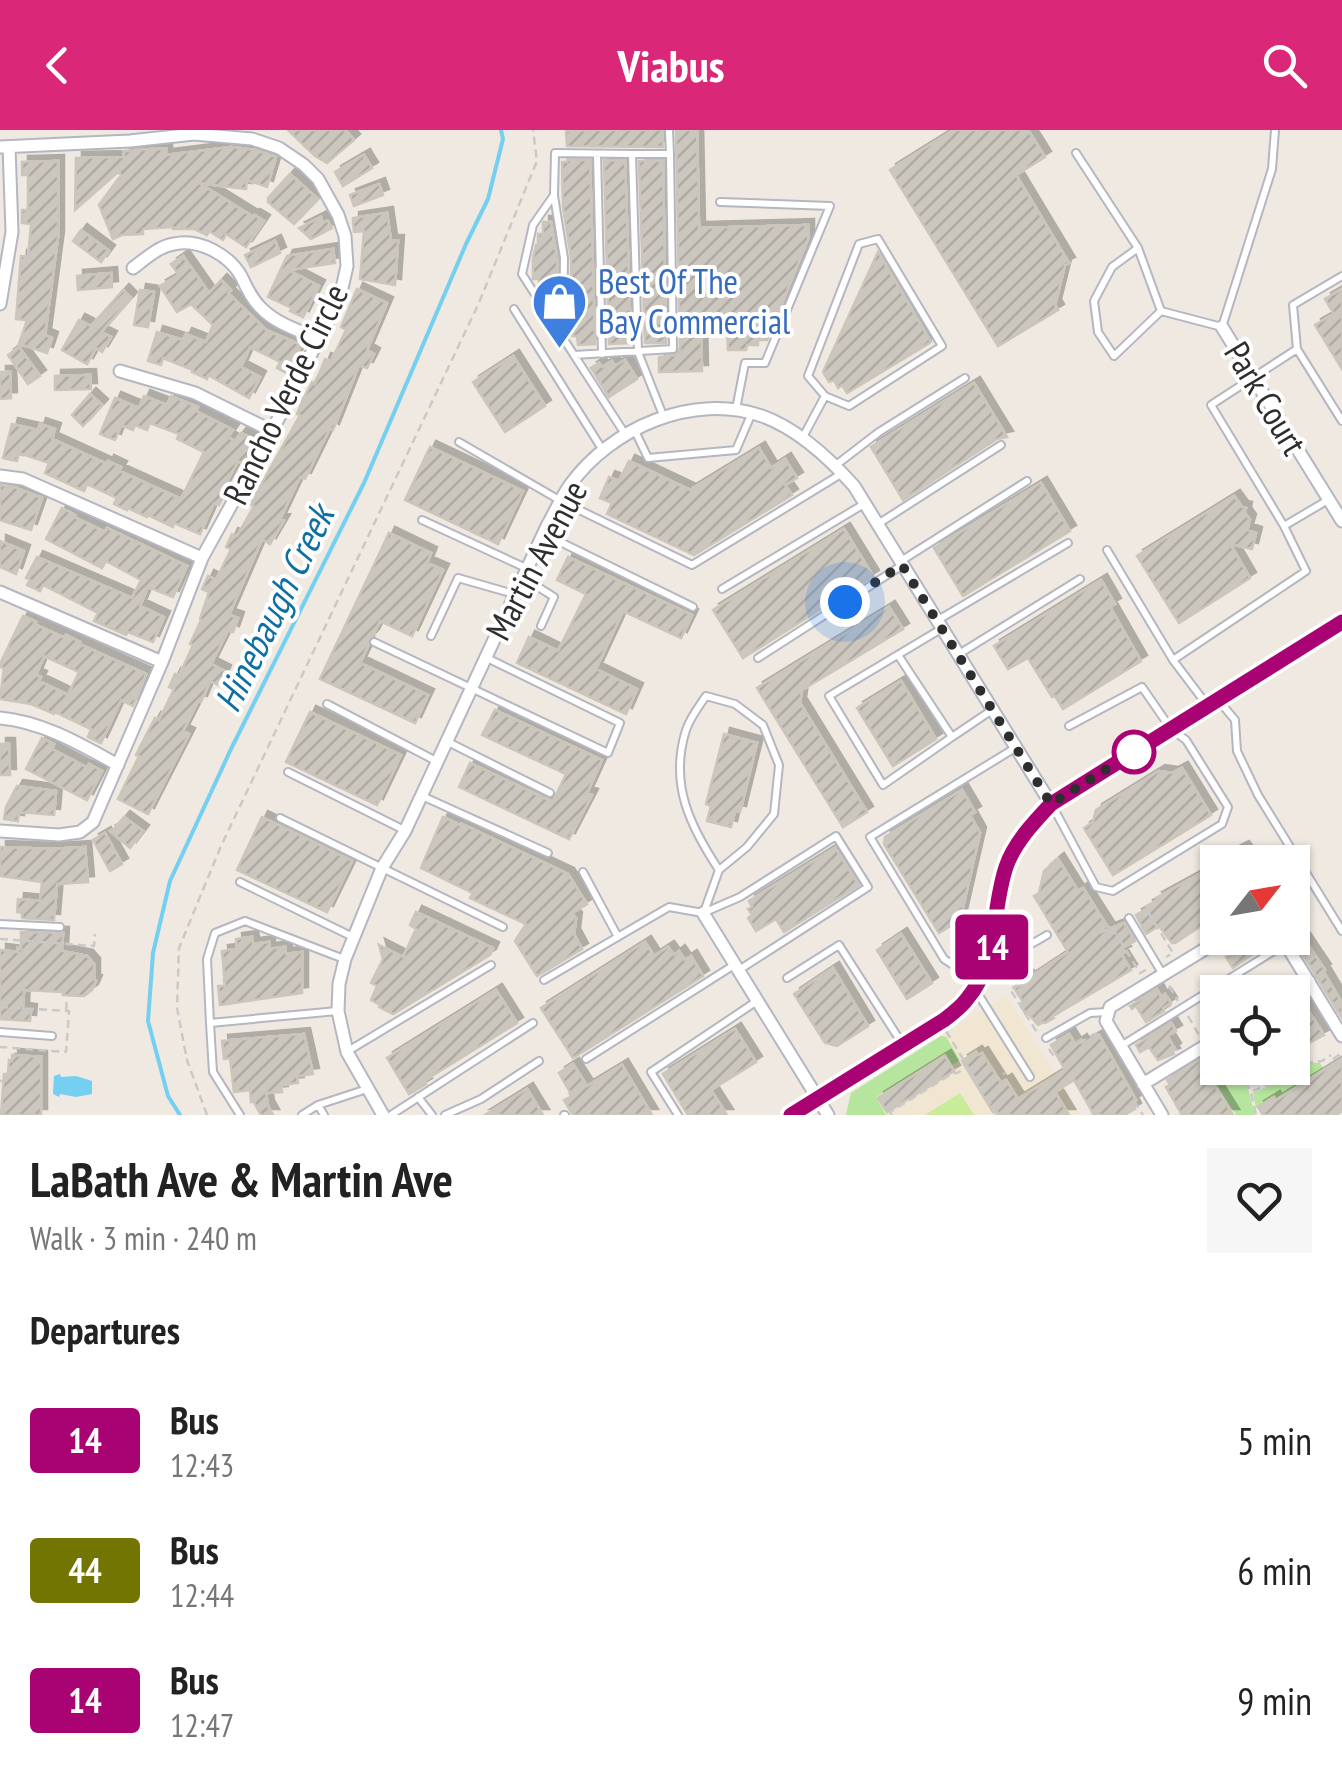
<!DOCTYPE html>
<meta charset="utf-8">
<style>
:root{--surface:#fff;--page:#f6f6f6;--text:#222;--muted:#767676;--accent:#db2777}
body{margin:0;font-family:"PT Sans Narrow",sans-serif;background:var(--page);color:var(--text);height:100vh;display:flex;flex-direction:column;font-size:38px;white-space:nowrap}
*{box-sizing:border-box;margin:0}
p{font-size:32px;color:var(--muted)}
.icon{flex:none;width:55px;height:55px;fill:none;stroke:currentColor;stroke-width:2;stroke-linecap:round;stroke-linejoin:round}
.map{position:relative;height:985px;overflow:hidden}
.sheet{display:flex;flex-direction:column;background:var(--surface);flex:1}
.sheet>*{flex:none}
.badge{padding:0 20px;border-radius:8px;font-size:35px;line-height:65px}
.needle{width:65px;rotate:59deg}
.tools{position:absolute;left:1200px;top:715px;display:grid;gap:20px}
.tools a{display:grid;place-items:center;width:110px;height:110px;border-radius:0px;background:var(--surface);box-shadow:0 2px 8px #0004;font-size:50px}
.you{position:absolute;width:50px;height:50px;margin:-25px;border:8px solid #fff;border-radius:50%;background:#1a73e8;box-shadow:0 0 0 15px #1a73e833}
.map>.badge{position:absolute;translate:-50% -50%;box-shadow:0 0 0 5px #fff}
h2{padding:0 30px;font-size:38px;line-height:90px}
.round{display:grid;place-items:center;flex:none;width:105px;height:105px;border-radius:0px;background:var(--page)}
.headline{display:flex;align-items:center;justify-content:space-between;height:170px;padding:0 30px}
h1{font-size:48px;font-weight:700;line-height:75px}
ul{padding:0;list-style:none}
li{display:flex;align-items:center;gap:30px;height:130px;padding:0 30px}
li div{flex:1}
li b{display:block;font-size:38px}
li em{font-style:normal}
li .badge{min-width:110px;font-weight:700;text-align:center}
header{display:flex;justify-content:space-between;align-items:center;height:130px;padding:0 30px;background:var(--accent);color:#fff;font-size:45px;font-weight:700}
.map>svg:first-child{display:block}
.education{fill:#f0e6d1}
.grass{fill:#b6e59e}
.pitch{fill:#c9ec9a}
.water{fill:#75cff0}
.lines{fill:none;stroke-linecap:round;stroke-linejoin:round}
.stream{stroke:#75cff0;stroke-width:4}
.building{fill:url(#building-hatch);stroke:#cbc5ba;stroke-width:2.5;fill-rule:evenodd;filter:url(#shadow)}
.service-casing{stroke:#b4b7c1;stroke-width:10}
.minor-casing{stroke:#b4b7c1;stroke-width:15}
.path{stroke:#c9c9c9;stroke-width:2.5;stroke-dasharray:8 5;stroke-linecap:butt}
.service{stroke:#fff;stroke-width:6}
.minor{stroke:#fff;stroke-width:11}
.line-casing{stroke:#fff;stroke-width:22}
.line{stroke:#a90272;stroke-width:15}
.walk{stroke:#2e2e2e;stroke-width:10;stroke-dasharray:0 18}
.stop-dot{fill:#fff;stroke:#a90272;stroke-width:5}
.labels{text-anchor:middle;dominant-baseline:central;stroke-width:8;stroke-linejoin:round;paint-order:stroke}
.shop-label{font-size:35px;fill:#366cbe;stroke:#fff;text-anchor:start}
.street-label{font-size:35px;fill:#2e2e2e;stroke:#fff}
.water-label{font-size:38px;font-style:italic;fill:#0d6fa3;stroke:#fff}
</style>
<header><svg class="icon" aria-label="back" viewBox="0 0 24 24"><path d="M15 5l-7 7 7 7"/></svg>Viabus<svg class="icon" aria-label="search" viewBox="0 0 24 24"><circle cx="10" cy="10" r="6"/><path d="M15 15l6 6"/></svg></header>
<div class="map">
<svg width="1342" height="985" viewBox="0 0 1342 985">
<defs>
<pattern id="building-hatch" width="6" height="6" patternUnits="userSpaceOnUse" patternTransform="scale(2.5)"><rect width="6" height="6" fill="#cbc7bf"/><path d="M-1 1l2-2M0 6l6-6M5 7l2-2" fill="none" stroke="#afaba4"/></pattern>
<filter id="shadow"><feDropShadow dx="6" dy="-6" stdDeviation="0" flood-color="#0004"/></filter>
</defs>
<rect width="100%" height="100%" fill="#efe9e1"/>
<path class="education" d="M1006 865 1081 985H846L851 963Z"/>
<path class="grass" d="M941 906 946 907 960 930 952 935 944 924 876 967 886 985H846L851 963Z
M1310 933H1320L1323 938 1276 969 1274 967 1256 978 1253 963 1273 954 1291 938 1304 934 1305 939H1310Z
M1239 942 1249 962 1255 985H1236L1217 955Z"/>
<path class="pitch" d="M960 963 974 985H925Z"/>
<path class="water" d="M60 944 61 947 76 946 92 951V964L76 967 60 964 59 967 53 964 54 946Z"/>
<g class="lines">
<path class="stream" d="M180 985 168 966 148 891 153 823 170 751 231 619 364 353 466 114 488 69 503 9 501 0"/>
</g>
<path class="building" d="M288 0H345L354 10 327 33 315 26Z
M604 0H662L663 17 567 16 566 1Z
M676 0H697L699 98 808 95V109L767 210H758V215H747L746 220H728L727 195 701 196 702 241 659 242V227L676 225 680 219Z
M954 0H1028L1045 27 1016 45 1069 133 1065 135 1055 175 1058 180 998 216 890 40Z
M231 17 256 20 276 27 267 57 247 50 246 59 199 53 252 86 254 85 264 91 246 117 226 104 223 110 209 101 207 105 194 99H173V97L143 99V104L122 105 113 109 99 75 121 45 118 42 75 80 76 28 124 27V21L152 19H166V25Z
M364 25 372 38 343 56 335 42Z
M567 30H590L595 214 578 215 577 206H572L571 128 563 77 562 32H567Z
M604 30 625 31 631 213 609 214Z
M58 31V107L45 205 52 208 47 223 19 214 27 190 16 189 21 126 28 127 31 94 22 93V80H28V45H22V32Z
M639 31H663L666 213H645Z
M290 44 318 69 294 94 268 72V68Z
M379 54 383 65 354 76 350 65Z
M387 83 391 111H398L395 155 360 149 364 101 354 102 353 92V88Z
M321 87 322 92 328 91 332 98 311 109 299 98Z
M543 92H551L557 128V166L545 167V158H539V149H533V128L536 115H538V104H543Z
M81 100 109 121 101 132 73 111Z
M275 111 280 123 251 137 245 125Z
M333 119 335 133 288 140 319 156 303 187 290 181 292 178 268 167 287 126Z
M878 122 931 212 847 263 842 255 838 258 834 250 829 252 823 242Z
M183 126 209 163 221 150 231 160 228 163 266 200 301 215 288 244 277 238 280 232 250 217 241 237 260 247 249 268 208 245 207 249 192 242 193 240 163 228 161 235 148 231 157 202 183 210 186 204 206 212 213 195 191 174 177 182 160 156 179 145 171 134Z
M111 143 112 157 78 160 77 146Z
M357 159 387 173 367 220 374 224 367 238 359 235 333 300 330 298 305 349 300 347 280 389 284 390 270 414 262 409 229 485 238 488 233 502 228 500 211 534 225 541 219 555 210 551 201 572 198 571 183 601 189 604 148 684 118 669 139 626 136 625 142 613 155 588 159 590 174 559 169 557 175 544 179 546 193 515 190 514 201 490 200 489 209 462 202 459 208 446 216 450 231 419 226 417 232 404 237 406 254 376 251 375 257 362 300 285 297 284 303 269 312 252 315 254 325 229 331 231 346 200 341 197Z
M1342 159V239L1315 195 1334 184 1325 169Z
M123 160 131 168 101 202 111 207 102 222 96 218 87 234 62 220 79 190 91 196Z
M140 160 154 162 148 197 134 195Z
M19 217 40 246 28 254 8 225Z
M513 226 545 276 505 302 473 252Z
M625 230 637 249 609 267 591 238 599 233 602 237 612 231 615 236Z
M0 242H10L11 268 0 269Z
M90 245 91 259 55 260V246Z
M974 253 1007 307 997 309 903 370 871 317Z
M90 264 102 275 83 296 72 285Z
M144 266 167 275 171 266 198 277 196 281 233 300 228 307 235 311 241 303 256 310 243 334 238 331 222 361 225 363 219 375 214 373 200 404 174 393 173 397 148 385 147 387 128 378 127 380 114 374 117 368 87 354 84 361 45 343 49 333 19 323 17 331 3 328 12 294 38 300 40 294 55 299 52 309 107 334 108 331 121 337 119 341 181 369 204 322 177 309 179 304 150 293 147 300 135 295 133 300 121 295 115 310 100 304 115 268 139 278Z
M430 317 523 361 498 414 405 370Z
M759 318 771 338 785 329 797 348 785 355 792 365 694 425 607 384 612 373 600 368 609 347 619 351 629 331 690 360Z
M1041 353 1070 401 963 466 934 418Z
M0 355 14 357 42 368 31 400 0 390Z
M1234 366 1242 377 1246 378 1245 383 1250 390 1247 400 1256 403 1252 419 1230 414 1250 448 1179 493 1137 426Z
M62 378 75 385 74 387 105 402 107 398 187 436 173 467 148 457 140 476 164 487 153 512 128 502 126 505 94 491 98 483 43 455 40 461 27 455 30 450 26 448 37 427 132 468 141 450 106 431 102 438 46 409Z
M844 399 873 446 743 528 713 480Z
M389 403 431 423 427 433 443 440 412 506 380 491 373 505 368 510V516L360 533 428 565 415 593 320 549Z
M0 411 24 421 16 444 0 437Z
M568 427 692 485 681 508 623 481 596 539 637 559 626 584 517 533 529 507 558 521 586 464 557 450Z
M1101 450 1115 474 1110 477 1141 531 1063 579 1055 566 1052 567 1028 528 1008 539 994 516Z
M889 477 903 499 802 560 800 573 867 682 843 697 757 558Z
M23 486 36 492 34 494 65 508 66 505 80 512 79 514 146 544 133 576 121 570 101 613 88 607 91 599 55 582 54 584 31 574 0 569 4 538 0 537V534ZM44 526 79 542 68 565 39 551 41 547 36 545Z
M901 551 936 609 893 636 857 578Z
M495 580 602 630 587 663 592 665 569 709 459 657 470 633 553 672 556 665 566 644 482 605Z
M310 582 401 625 377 675 286 632Z
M724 604 757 613 740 682 735 681 731 697 707 691 711 676 706 674Z
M42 608 54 614 52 619 88 638 89 634 102 641 87 670 26 639Z
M0 614H9L10 645H0Z
M1182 638 1211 685 1113 745 1084 698 1093 692 1096 680 1159 641 1172 643Z
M17 656 56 661 54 685 19 682 18 691 4 689 6 677Z
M962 660 975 682 970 685 980 703 960 790 939 803 884 714 885 707Z
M124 687 143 701 130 718 110 701 115 698Z
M262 687 352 731 327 782 237 740Z
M443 687 462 696V694L568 744 587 774 572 783 576 788 574 804 582 819 537 846 515 811 526 794 470 768 473 763 421 738Z
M105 703 122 734 110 741 93 710Z
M0 717 51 719 85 717 88 752 57 754 54 790 22 788V783L17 782 18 769 40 771 42 752 0 746Z
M1243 717 1254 732H1229L1231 731 1227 725Z
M835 718 859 755 784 802 776 789 756 801 748 788 752 785 748 779 752 777 749 771Z
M1058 729 1078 761 1083 758 1109 799 1124 793 1135 811 1122 818 1125 822 1121 824 1131 840 1053 886 1054 888 1045 893 1044 892 1038 895 1027 882 1025 883 1020 874 1023 872 1014 858 1020 855 1018 852 1028 846 1029 848 1068 822 1034 766 1039 763 1044 741Z
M1218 734V785L1175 813H1172L1159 796 1146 804 1136 785 1148 778 1147 776 1157 770 1156 768Z
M416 782 493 818 490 825 393 884 379 877 380 875 371 870 377 856 371 853 383 829 379 815 403 827 416 799 410 795Z
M1292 791 1325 840 1323 841 1342 873V888L1292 807Z
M21 802 63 803 62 821 87 826 94 834V850L96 851 92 860 84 866 63 865V862L24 860 23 879 31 880 30 891 0 889V820L18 822V818L21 819Z
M901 804 932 853 907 869 877 820Z
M252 807 253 814 269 812V819L285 817 286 824 302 822V863L220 875 218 856H225L222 821 237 819 236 809Z
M1257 808H1262L1267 814 1233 838 1226 827Z
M645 812 654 826 668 817 674 825 679 821 685 830 691 826 703 846 573 928 541 878Z
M833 838 868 896 837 916 825 913 794 864Z
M1157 859 1161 867 1165 864 1171 873 1163 878 1164 881 1146 892 1136 876 1132 879 1130 876Z
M496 860 517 893 424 951 426 954 409 964 387 928Z
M1302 871 1324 905 1292 922V877Z
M1171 893 1176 901 1167 906 1175 919 1172 921 1174 924 1158 930 1149 917 1140 922 1136 915Z
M735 899 756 932 711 960 727 985H688L663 944Z
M304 904 313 944 297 946 298 953 281 955 282 962 266 963 268 976 273 985H261L253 971 251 972 250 960 234 962 230 928 224 929 222 911Z
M1069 904 1075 914 1081 910 1083 914 1099 905 1136 970 1132 973 1135 979 1124 985H1094L1074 950 1055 962 1069 985H999L996 980 993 982 962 931 976 922 978 925 982 923 1001 953 1006 950 1018 969 1065 940 1051 915Z
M12 925 41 927V985H1L4 944H8L9 930 12 931Z
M945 926 954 941 887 982 878 968Z
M1342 929V981L1336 985H1263L1258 977 1274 967 1276 970Z
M1200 930 1210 944 1208 945 1233 985H1182L1166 957 1170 955 1167 950Z
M573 934 587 956 622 935 652 985H573L564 970 572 966 559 943Z
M527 959 543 985H485Z"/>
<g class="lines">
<defs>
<path id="service" d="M669 0 670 24
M1076 23 1138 118 1161 181 1222 197 1272 39 1275 0
M597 24 602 224
M632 24 555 23 554 65 533 95 522 144 574 225 673 219 670 24H632L638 222 664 288
M554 66 564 128 563 208
M720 72 830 76 765 233H745L736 279
M1138 118 1112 137 1094 171 1098 202 1114 226 1161 181
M514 179 602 319
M1297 219 1293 175 1342 146
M574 225 625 304
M635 301 648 328 736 320 751 285
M803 307 825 266 849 276 942 216 878 109 859 114 808 246 825 266
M459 312 561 371 692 435 841 344
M836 335 879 302 965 248
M422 390 526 438
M878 394 1001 315
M1284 396 1328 370
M544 404 693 477
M1107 420 1173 530 1207 575
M901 431 1027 351
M524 448 554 467 541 496
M722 459 864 374
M938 490 1068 413
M431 506 458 448 514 464
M374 512 608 623 620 593 487 528
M959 524 1080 449
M898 525 952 607 883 655 829 566 941 499
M758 528 901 436
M1173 530 1306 441 1284 396 1211 275 1297 219 1342 291
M1219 571 1235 590 1237 621 1258 665 1342 801
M327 574 436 631
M952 607 992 580
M448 612 550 663
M288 642 404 700
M422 666 548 723
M1052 675 1096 757 1113 761 1222 694 1228 677 1186 610 1171 599 1142 557 1069 596
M280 688 503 797
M583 742 618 807
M240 752 353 807
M704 782 719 740 747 717 774 684 779 635 763 595 735 574 706 566C699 576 690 588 686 600 669 654 690 696 719 740
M1129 788 1162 843
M0 794 60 797
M994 808 1028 816 1047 805
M787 848 839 815 903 915
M544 850 669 777 703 783 740 767 836 706 868 757 739 840
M978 851 944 829 870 707 1015 618
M975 859 1030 947
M210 893 207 829 215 803 245 791 344 829
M0 902 52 906
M1046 908 1090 883 1107 882
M1121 916 1285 814
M348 921 491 835
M586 929 734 835
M418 967 432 985
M318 975 324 985
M240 985 213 942 210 893 337 881
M302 985 318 975 367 959
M391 985 533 893
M445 985 481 969 539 931
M564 985H565
M678 985 651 942 757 871"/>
<path id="minor" d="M0 17 130 11 194 4 252 9 279 18 304 35 318 49 338 85 345 106 347 136 340 167 272 301 202 428 162 532 93 692 80 702 59 705 0 701
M133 138C145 129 159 116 174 114 199 108 229 125 241 146 247 158 252 170 262 179 277 194 298 200 317 209
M0 174 12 102 9 17
M1222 197 1342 391
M120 241 195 263 272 301
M0 346 23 349 202 428
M0 462 162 532
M0 588C43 592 80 614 118 635
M703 783 828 985
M1282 808 1342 906
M1290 862 1309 851
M1143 954 1218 908
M383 985 347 922 338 881 339 854 345 829 382 738 405 701 547 396C555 382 561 368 570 355 611 298 693 262 762 286 798 299 829 328 854 356L1051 674
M791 985 944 890C988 852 989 830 999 775 1001 763 1002 749 1006 737 1014 713 1034 692 1051 674L1342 492
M1162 985 1106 891 1110 877 1223 808"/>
</defs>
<use href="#service" class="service-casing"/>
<use href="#minor" class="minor-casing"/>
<path class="path" d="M1245 718 1254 725 1259 732
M1152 773 1145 777 1173 823 1166 827
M1100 803 1109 798 1113 799 1140 843 1146 840
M0 809 94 816 95 804
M25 822H27V813
M1019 854 1010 859 1038 904
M1169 856 1178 871
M0 877 69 881 66 922 0 917
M20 877 21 867
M66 880 67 868
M1188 886 1199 905
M946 901 997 985
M1049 919 1055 928 1094 904H1098
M1333 929 1342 923
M1292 935 1322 931 1331 925
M1230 940 1231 942 1238 938 1251 962 1256 985
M0 951H4
M981 958 1005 943
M1253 961 1272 953 1288 938
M1134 971 1143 985
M207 985 187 930 177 878 179 818 221 716 478 175 537 31 533 0
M892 985 890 982 953 943H957L967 937"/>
<use href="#service" class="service"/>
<use href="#minor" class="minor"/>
</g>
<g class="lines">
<defs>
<path id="line" d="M791 985 944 890C952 884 961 877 967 869 999 831 991 782 1006 737 1014 713 1034 692 1051 674L1342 492"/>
</defs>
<use href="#line" class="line-casing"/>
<use href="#line" class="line"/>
<path class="walk" d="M845 472 902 435 1051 674 1134 622"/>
</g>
<defs>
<symbol id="shop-pin" viewBox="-11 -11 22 30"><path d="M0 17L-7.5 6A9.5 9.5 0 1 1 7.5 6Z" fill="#3f7fe0" stroke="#fff"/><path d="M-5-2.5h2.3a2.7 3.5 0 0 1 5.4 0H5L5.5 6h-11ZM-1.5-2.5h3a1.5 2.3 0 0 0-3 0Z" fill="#fff"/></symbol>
</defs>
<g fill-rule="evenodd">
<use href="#shop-pin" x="528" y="140" width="63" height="86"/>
</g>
<circle class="stop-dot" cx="1134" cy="622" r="20"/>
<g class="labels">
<g class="shop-label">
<text x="598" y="151">Best Of The<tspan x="598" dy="40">Bay Commercial</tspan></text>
</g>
<g class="street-label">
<text transform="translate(285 264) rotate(-64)">Rancho Verde Circle</text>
<text transform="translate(1266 268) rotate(59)">Park Court</text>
<text transform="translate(536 430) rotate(-62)">Martin Avenue</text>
</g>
<g class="water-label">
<text transform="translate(273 478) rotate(-64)">Hinebaugh Creek</text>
</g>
</g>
</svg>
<div class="tools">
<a><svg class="needle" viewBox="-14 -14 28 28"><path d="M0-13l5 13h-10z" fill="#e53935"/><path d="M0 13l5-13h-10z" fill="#767676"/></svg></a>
<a><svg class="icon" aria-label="locate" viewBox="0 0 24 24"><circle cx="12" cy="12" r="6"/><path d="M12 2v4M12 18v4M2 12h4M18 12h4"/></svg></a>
</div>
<div class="you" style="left:845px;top:472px"></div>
<b class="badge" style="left:992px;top:817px;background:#a90272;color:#fff">14</b>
</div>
<section class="sheet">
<div class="headline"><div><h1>LaBath Ave &amp; Martin Ave</h1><p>Walk · 3 min · 240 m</p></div><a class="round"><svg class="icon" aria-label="heart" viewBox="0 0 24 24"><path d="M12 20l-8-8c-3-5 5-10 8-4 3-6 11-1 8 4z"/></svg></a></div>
<h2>Departures</h2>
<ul>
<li><span class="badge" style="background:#a90272;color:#fff">14</span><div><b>Bus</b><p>12:43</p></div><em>5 min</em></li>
<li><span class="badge" style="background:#727501;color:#fff">44</span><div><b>Bus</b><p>12:44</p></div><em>6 min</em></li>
<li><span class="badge" style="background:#a90272;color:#fff">14</span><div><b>Bus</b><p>12:47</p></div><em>9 min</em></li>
</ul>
</section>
